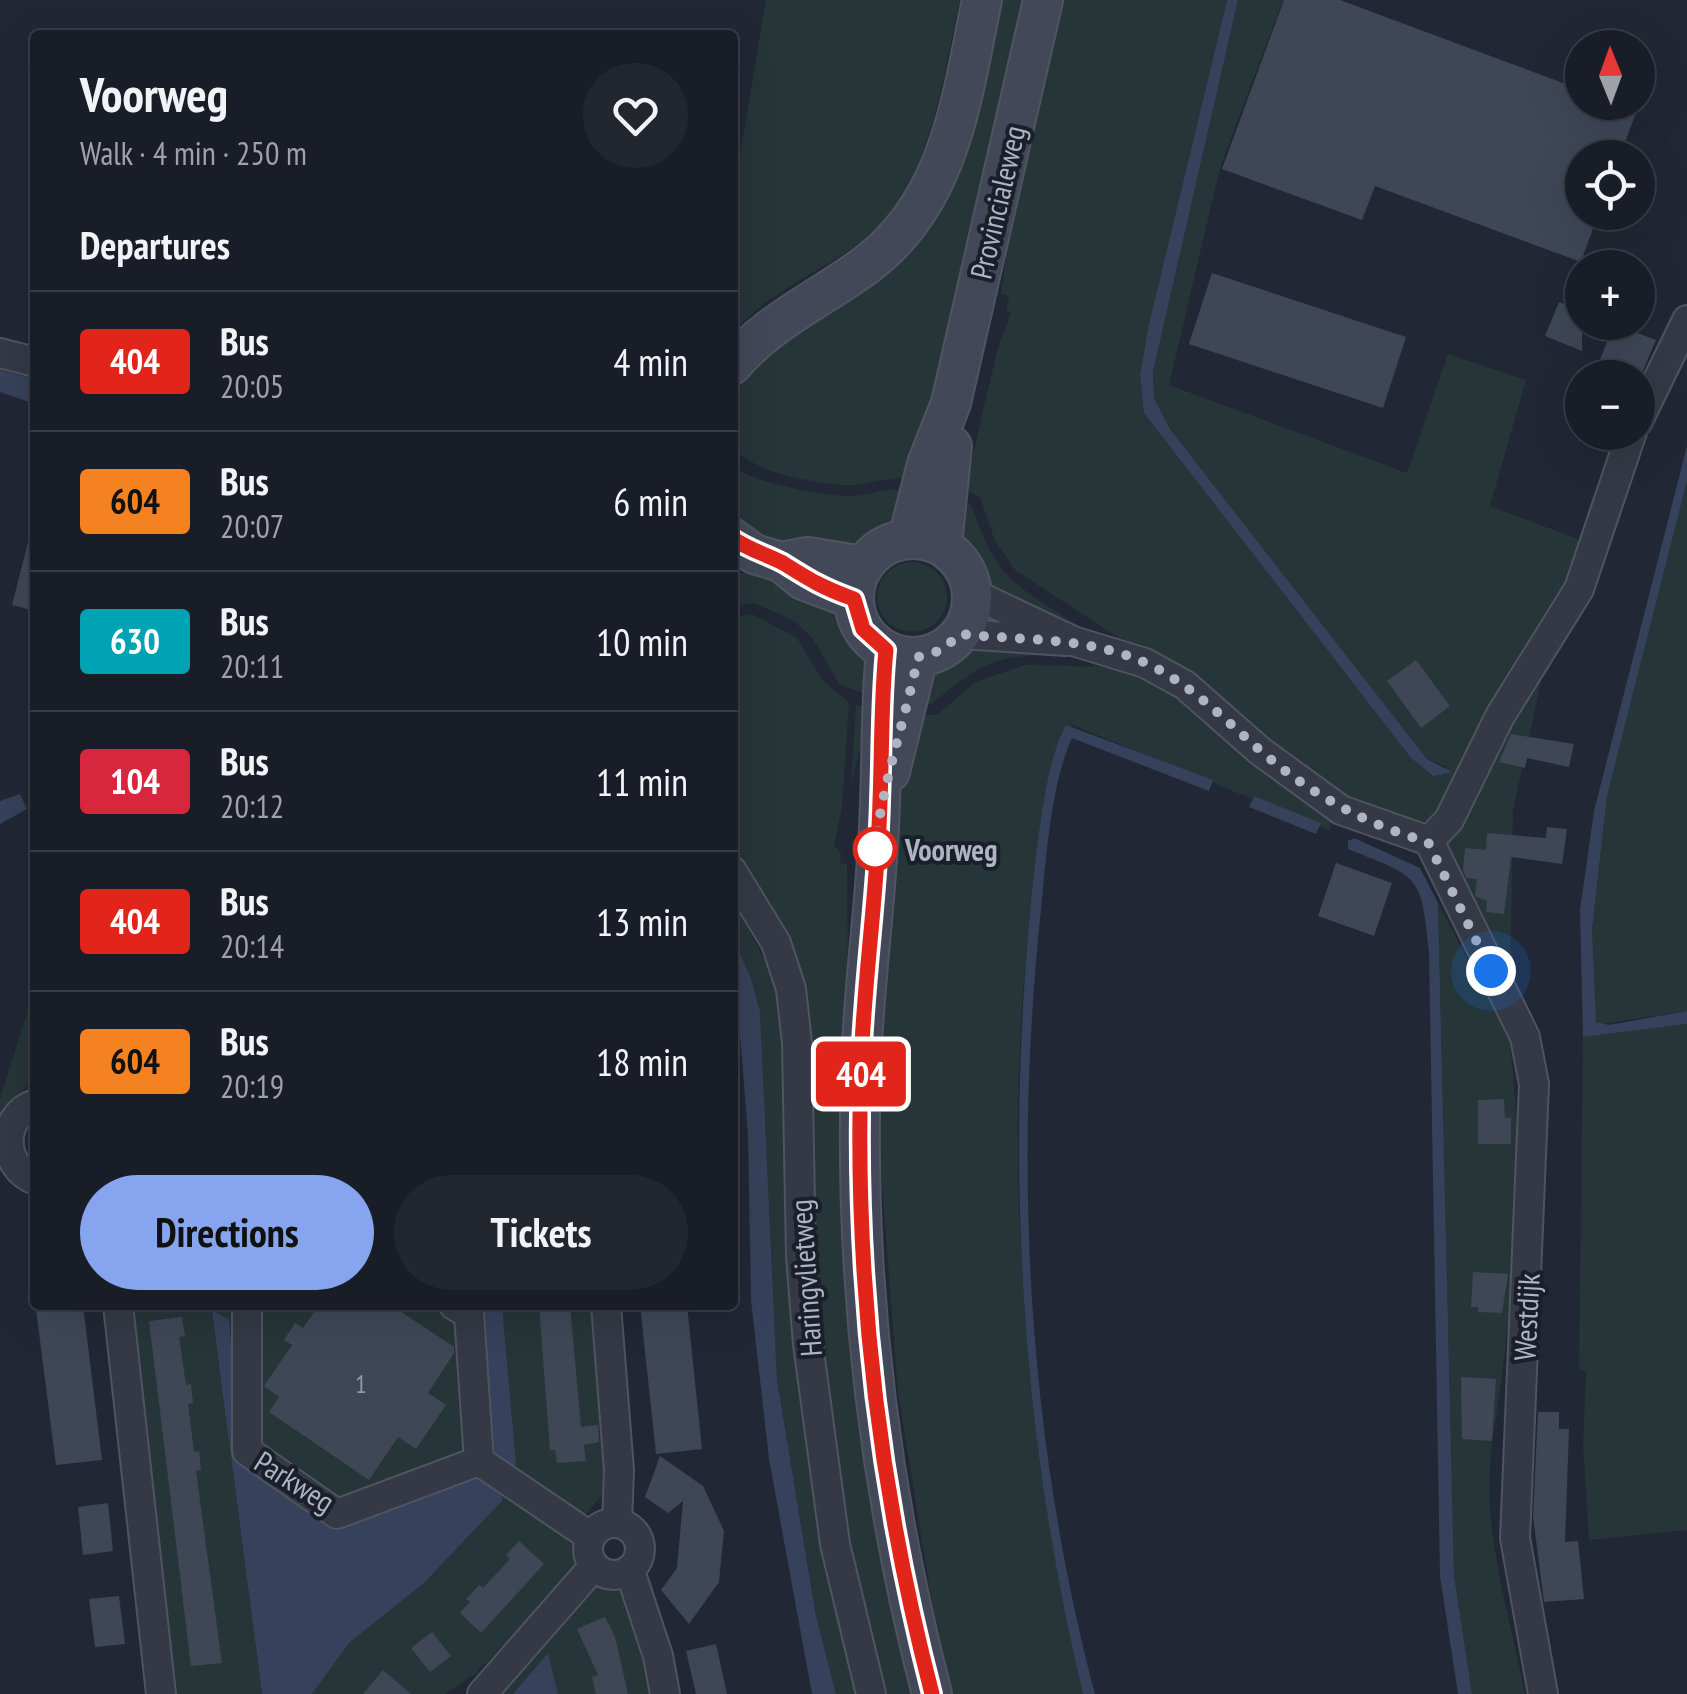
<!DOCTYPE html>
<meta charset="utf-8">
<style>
:root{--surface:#191d27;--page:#22262f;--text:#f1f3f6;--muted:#9fa2a7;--line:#373b44;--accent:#87a4ee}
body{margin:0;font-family:"PT Sans Narrow",sans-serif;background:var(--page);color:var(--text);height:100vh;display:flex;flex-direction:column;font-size:38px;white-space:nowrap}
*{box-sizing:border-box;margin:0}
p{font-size:32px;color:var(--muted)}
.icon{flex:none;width:55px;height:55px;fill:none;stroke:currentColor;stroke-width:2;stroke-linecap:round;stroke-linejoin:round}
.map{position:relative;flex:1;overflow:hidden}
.sheet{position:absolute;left:30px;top:30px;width:708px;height:1280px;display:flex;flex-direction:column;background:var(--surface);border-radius:10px;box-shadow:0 10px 40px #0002,0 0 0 2px var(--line)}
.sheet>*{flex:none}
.badge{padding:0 20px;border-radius:8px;font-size:35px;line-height:65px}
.needle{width:65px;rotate:359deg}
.controls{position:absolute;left:1565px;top:30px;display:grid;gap:20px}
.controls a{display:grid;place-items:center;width:90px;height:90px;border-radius:50%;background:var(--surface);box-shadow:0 10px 40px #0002,0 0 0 2px var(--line);font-size:50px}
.you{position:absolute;width:50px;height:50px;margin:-25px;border:8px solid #fff;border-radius:50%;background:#1a73e8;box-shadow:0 0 0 15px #1a73e833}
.map>.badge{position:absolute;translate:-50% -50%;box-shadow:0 0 0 5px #fff}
h2{padding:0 50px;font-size:38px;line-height:90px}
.round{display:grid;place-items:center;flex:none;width:105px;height:105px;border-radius:52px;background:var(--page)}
.overview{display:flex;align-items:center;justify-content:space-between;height:170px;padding:0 50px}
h1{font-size:48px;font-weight:700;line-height:75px}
.action{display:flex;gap:20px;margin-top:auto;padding:20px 50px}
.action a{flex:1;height:115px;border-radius:60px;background:var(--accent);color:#111;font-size:40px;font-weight:700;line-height:115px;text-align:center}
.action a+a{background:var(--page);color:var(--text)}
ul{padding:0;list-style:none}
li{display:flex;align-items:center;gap:30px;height:140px;padding:0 50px;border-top:2px solid var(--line)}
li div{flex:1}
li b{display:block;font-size:38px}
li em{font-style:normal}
li .badge{min-width:110px;font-weight:700;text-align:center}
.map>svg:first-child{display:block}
.green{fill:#263538}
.water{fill:#36415b}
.building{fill:#3f4757}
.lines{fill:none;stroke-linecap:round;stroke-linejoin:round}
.street-casing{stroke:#4f5460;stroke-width:32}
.secondary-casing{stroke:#4f5460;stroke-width:42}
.street{stroke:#343945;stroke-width:28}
.secondary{stroke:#434858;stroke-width:38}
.line-casing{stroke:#fff;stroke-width:22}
.line{stroke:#e1251b;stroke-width:15}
.walk{stroke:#aeb4c2;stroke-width:10;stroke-dasharray:0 18}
.stop-dot{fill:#fff;stroke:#e1251b;stroke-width:5}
.labels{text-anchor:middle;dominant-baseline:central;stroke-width:8;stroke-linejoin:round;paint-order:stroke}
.number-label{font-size:25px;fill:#9299a7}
.street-label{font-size:30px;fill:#aeb4c2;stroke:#1a1f2a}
.stop-label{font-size:30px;font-weight:bold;fill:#aeb4c2;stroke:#1a1f2a;text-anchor:start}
</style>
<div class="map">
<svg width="1687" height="1694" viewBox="0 0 1687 1694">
<rect width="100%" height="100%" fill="#212734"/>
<path class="green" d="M766 0H960C941 83 932 190 858 244 818 273 765 294 733 333V195Z
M992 0H1028L914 480C885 474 868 487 843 485 810 482 752 473 733 446L732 386 741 372 891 258Z
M1056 0H1227L1148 328 1140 375 1144 413 1411 758 1432 776 1447 767 1427 759 1170 429 1154 398 1153 372 1238 0H1283L1220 168 1169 385 1407 473 1448 354 1526 380 1490 506 1588 543 1458 794 1431 819 1411 825 1349 799 1281 753 1189 672 1125 642 1015 570 995 541 980 497 965 489 997 351 1011 313 1006 311 1009 297 1001 294 1018 167Z
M732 464C745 482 825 496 848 496 871 496 887 486 911 491 882 571 794 552 733 524Z
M1687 481V1011L1601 1024 1593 1016 1592 930 1607 796Z
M956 499 971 504C998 584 1016 584 1083 629 1014 603 956 586 956 499Z
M877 597a35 35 0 1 1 70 0a35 35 0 1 1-70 0Z
M733 571 734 575C745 569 762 575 777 580 840 602 864 630 873 697L839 684 813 639 794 621 755 603 733 605Z
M752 614 797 638 822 680 849 702 842 807 834 845 841 853 840 863 847 864 848 992 916 1694H881L853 1575 819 1352 807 1172 762 895 733 848V617Z
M1000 646 1075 655C998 654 988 658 930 705L916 704C936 658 950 650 1000 646Z
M1548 650 1513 810 1510 983 1442 851 1467 814Z
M1025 665 1125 667 1183 696 1332 819 1330 831 1073 725 1062 733C989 1048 1014 1380 1083 1694H953L932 1603 898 1393 880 1159 878 1067 885 944 899 832 896 803 914 715H937L975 682Z
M856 705 871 707 851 784Z
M732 897 774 978 786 1044 857 1694H836L816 1616 777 1380 760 1011 751 978 733 939Z
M1438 903 1509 1039C1524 1147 1515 1261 1503 1368 1499 1401 1492 1434 1490 1467 1485 1542 1511 1621 1525 1694H1472L1454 1575Z
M35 988V1078L0 1114V1098Z
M1687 1024V1530L1589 1540 1583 1443 1586 1371 1579 1370 1583 1037Z
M123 1305H480L516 1463 502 1305H593L608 1487 580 1522 573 1575 475 1674 445 1694H312L349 1643 424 1583 502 1501 339 1519 231 1454 262 1694H174Z
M598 1584 622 1591 632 1606 650 1694H558L548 1654 513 1694H499L579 1595Z"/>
<path class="water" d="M1227 0H1238L1153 372 1154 398 1170 429 1427 759 1452 772 1433 776 1411 758 1144 413 1140 375 1148 328Z
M0 370 35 379V404L0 392Z
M1687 446V481L1607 796 1592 930 1596 1022 1609 1025 1687 1011V1024L1583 1037 1580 910 1594 811Z
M1066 725 1213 780 1209 791 1072 738C1051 783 1046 860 1041 910 1013 1170 1028 1441 1095 1694H1083C1021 1435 1005 1168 1031 903 1036 858 1044 763 1066 725Z
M20 794 27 809 0 824V801Z
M1254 796 1321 823 1316 834 1249 807Z
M1354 838 1420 868 1438 903 1454 1575 1472 1694H1458L1440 1576 1429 952C1421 874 1420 878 1348 849V841Z
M733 939 751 978 760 1011 777 1380 816 1616 836 1694H812L769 1459 751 1300 748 1135 738 1009 733 990Z
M480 1305H502L516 1463 511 1474 496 1463Z
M212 1310 229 1320 242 1454 338 1519 488 1473 502 1484V1501L424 1583 349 1643 312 1694H262Z
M548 1653 558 1694H513Z"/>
<path class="building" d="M1284 0H1340L1582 90V102H1618L1637 110 1619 158H1582V212H1599L1581 262 1375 186 1362 220 1222 169Z
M1212 273 1406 337 1383 408 1189 344Z
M1559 302 1582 311V351L1545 336Z
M1614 324 1656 340 1640 378H1593Z
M28 542 35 543V611L12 605Z
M1416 660 1450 706 1421 728 1387 681Z
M1511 734 1574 744 1569 767 1527 758 1525 768 1499 762Z
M1547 827 1567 829 1562 864 1511 857 1504 914 1486 912 1487 901 1475 896 1477 879 1466 878 1463 870 1465 848 1486 850 1487 833 1546 838Z
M1336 863 1392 883 1374 936 1318 916Z
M1504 1099 1505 1118H1511V1144H1478V1100Z
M1473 1272 1508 1274 1502 1313 1478 1312V1307H1471Z
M83 1305 102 1460 56 1465 36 1309Z
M319 1305H391L454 1347V1353L428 1393 446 1405 416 1449 398 1437 369 1480 269 1412 279 1397 264 1386 292 1345 284 1340 295 1323 303 1328Z
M539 1305H570L581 1427 598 1425 599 1442 584 1445 586 1461 557 1463 555 1450H550Z
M640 1305H687L702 1449 656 1454Z
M182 1317 185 1336 179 1337 186 1385 191 1384 193 1403 188 1404 194 1452 199 1451 201 1470 196 1471 222 1663 191 1666 149 1321Z
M1461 1377 1496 1379 1492 1441 1462 1439Z
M1538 1412H1559V1429H1569L1565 1542 1578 1541 1584 1599 1544 1602 1533 1516Z
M660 1456 703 1486 724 1531 719 1582 689 1624 661 1590 677 1568 683 1501 668 1513 645 1497Z
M108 1503 113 1551 83 1555 78 1507Z
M519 1541 544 1564 481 1633 460 1613 470 1602 466 1599 479 1585 483 1588 510 1559 506 1555Z
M119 1596 125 1644 95 1647 89 1599Z
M605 1617 615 1637 628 1694H596L592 1677 598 1675 577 1629Z
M432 1632 451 1656 430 1672 411 1648Z
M716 1644 727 1694H696L686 1651Z
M383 1670 411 1694H363Z"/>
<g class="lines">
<defs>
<path id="street" d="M0 353 35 362
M1638 421 1687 320
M972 593 1073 641 1145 663 1185 685 1260 751 1341 810 1429 841 1525 1037 1534 1084 1515 1538 1543 1694
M961 634 1066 641
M1429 841 1449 820 1500 716 1579 589 1632 432
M732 871 776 943 791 989 797 1043 801 1257 808 1344 835 1544 871 1694
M35 1104C0 1116 0 1166 35 1180
M118 1305 161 1694
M247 1305V1451L337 1514 479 1461 469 1314 454 1305
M606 1305 619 1470 617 1523
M479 1461 591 1537
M588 1549a26 26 0 1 1 52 0a26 26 0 1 1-52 0Z
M630 1571 658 1656 665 1694
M482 1694 594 1566"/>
<path id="secondary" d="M732 365C769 321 820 299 866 265 951 202 962 96 982 0
M732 538 754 554 781 562 803 580 854 599
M854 598a59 59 0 1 1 118 0a59 59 0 1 1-118 0Z
M908 539 927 464 951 403 1043 0
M942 546 952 446
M781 562 808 557 864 566
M886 650C881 701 882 750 880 801 878 889 864 977 861 1065 854 1276 879 1490 932 1694
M890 772 918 657"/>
</defs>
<use href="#street" class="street-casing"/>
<use href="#secondary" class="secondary-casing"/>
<use href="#street" class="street"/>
<use href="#secondary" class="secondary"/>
</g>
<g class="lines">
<defs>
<path id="line" d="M732 538C749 550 766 554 783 563 810 580 823 588 854 599L863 629 886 650C881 701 882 750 880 801 878 889 864 977 861 1065 854 1276 879 1490 932 1694"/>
</defs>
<use href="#line" class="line-casing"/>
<use href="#line" class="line"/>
<path class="walk" d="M875 849C882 784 905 721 918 657L942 650 960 634C1024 641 1088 636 1148 664 1193 686 1225 720 1262 752 1312 795 1365 824 1428 842L1491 971"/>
</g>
<circle class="stop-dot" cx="875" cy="849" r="20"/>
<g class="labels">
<g class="number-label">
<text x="361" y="1384">1</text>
</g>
<g class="street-label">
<text transform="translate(997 202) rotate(-77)">Provincialeweg</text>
<text transform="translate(805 1278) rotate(-94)">Haringvlietweg</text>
<text transform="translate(1526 1317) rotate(-87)">Westdijk</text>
<text transform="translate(295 1481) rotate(32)">Parkweg</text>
</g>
<g class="stop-label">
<text x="905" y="849">Voorweg</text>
</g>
</g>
</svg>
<div class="controls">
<a><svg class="needle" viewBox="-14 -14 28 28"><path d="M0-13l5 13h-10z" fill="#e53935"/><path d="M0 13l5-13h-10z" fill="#9fa2a7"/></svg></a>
<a><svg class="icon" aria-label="locate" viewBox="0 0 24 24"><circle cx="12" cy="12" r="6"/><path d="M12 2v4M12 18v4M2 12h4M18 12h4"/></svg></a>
<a>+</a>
<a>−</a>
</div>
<div class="you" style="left:1491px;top:971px"></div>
<b class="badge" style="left:861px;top:1074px;background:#e1251b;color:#fff">404</b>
<section class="sheet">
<div class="overview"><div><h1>Voorweg</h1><p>Walk · 4 min · 250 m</p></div><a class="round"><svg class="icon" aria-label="heart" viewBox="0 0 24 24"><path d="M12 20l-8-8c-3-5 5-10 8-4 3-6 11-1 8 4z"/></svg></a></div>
<h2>Departures</h2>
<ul>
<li><span class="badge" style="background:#e1251b;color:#fff">404</span><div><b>Bus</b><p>20:05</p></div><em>4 min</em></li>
<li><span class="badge" style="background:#f58220;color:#111">604</span><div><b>Bus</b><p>20:07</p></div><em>6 min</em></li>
<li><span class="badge" style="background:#00a3b4;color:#fff">630</span><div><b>Bus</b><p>20:11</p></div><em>10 min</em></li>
<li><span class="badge" style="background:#d7263d;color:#fff">104</span><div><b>Bus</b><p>20:12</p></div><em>11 min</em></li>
<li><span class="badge" style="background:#e1251b;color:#fff">404</span><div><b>Bus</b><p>20:14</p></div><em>13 min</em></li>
<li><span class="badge" style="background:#f58220;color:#111">604</span><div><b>Bus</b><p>20:19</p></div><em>18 min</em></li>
</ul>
<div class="action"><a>Directions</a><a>Tickets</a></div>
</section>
</div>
